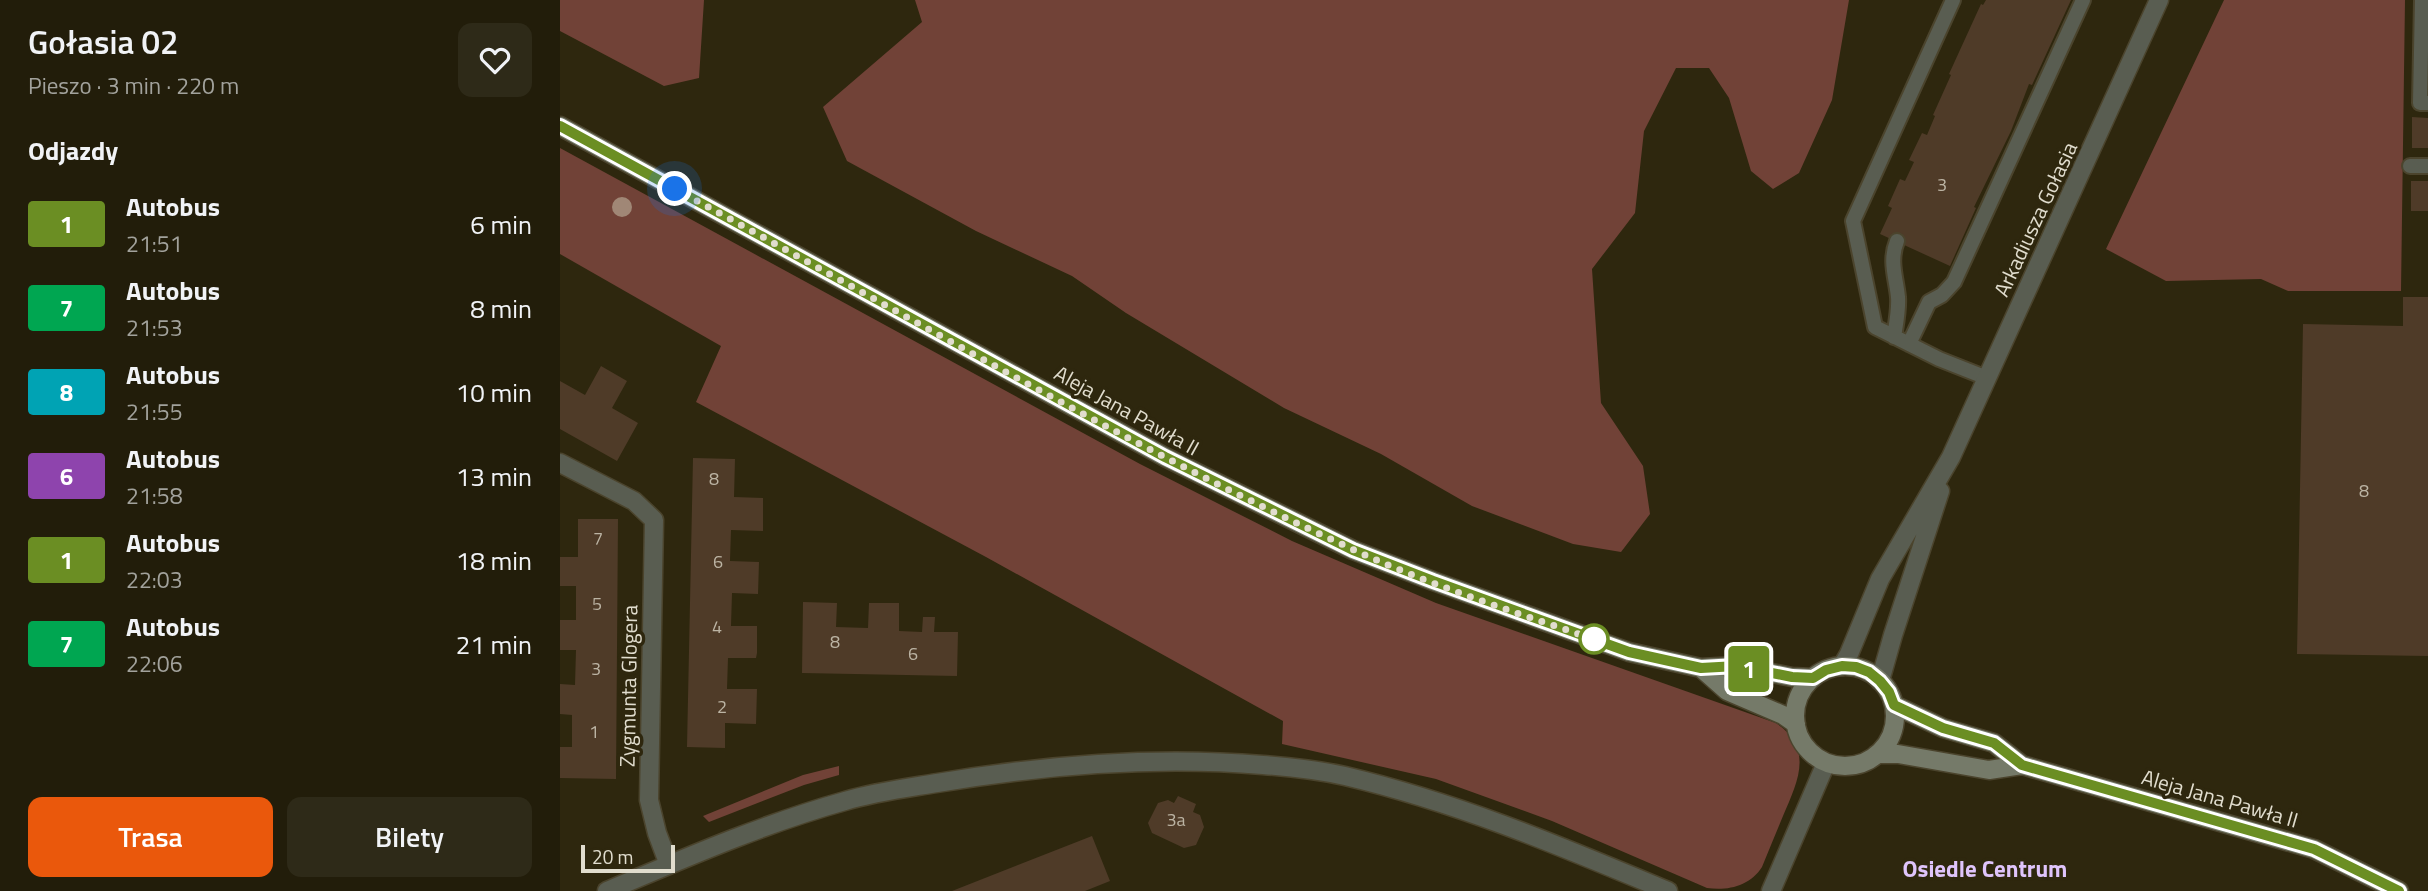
<!DOCTYPE html>
<html lang="pl">
<meta charset="utf-8">
<style>
:root{--surface:#221d0a;--page:#2e2a18;--text:#f1f3f6;--muted:#a2a29c;--accent:#ea580c}
body{margin:0;font-family:"Titillium Web",sans-serif;background:var(--page);color:var(--text);height:100vh;display:flex;flex-direction:column;font-size:26px;white-space:nowrap}
*{box-sizing:border-box;margin:0}
p{font-size:23px;color:var(--muted)}
.icon{flex:none;width:38px;height:38px;fill:none;stroke:currentColor;stroke-width:2;stroke-linecap:round;stroke-linejoin:round}
.map{position:relative;flex:1;overflow:hidden}
.sheet{display:flex;flex-direction:column;background:var(--surface);width:560px}
.sheet>*{flex:none}
.badge{padding:0 14px;border-radius:5px;font-size:24px;line-height:46px}
.scale{position:absolute;left:21px;bottom:18px;width:94px;box-sizing:border-box;padding-left:7px;border:4px solid #e1ddce;border-top:0;font-size:19px;line-height:24px;white-space:nowrap;color:#e1ddce;-webkit-text-stroke:5px #2e270e;paint-order:stroke}
.you{position:absolute;width:35px;height:35px;margin:-18px;border:5px solid #fff;border-radius:50%;background:#1a73e8;box-shadow:0 0 0 10px #1a73e833}
.map>.badge{position:absolute;translate:-50% -50%;box-shadow:0 0 0 4px #fff}
h2{padding:0 28px;font-size:26px;line-height:63px}
.round{display:grid;place-items:center;flex:none;width:74px;height:74px;border-radius:14px;background:var(--page)}
.headline{display:flex;align-items:center;justify-content:space-between;height:119px;padding:0 28px}
h1{font-size:33px;font-weight:600;line-height:52px}
.cta{display:flex;gap:14px;margin-top:auto;padding:14px 28px}
.cta a{flex:1;height:80px;border-radius:14px;background:var(--accent);color:#fff;font-size:28px;font-weight:600;line-height:80px;text-align:center}
.cta a+a{background:var(--page);color:var(--text)}
ul{padding:0;list-style:none}
li{display:flex;align-items:center;gap:21px;height:84px;padding:0 28px}
li div{flex:1}
li b{display:block;font-size:26px}
li em{font-style:normal}
li .badge{min-width:77px;font-weight:700;text-align:center}
main{display:flex;flex:1;min-height:0}
.map>svg:first-child{display:block}
.green{fill:#714237}
.building{fill:#4f3b28}
.lines{fill:none;stroke-linecap:round;stroke-linejoin:round}
.lane-casing{stroke:#4b442d;stroke-width:18}
.street-casing{stroke:#4b442d;stroke-width:21}
.secondary-casing{stroke:#4b442d;stroke-width:21}
.lane{stroke:#595d51;stroke-width:14}
.street{stroke:#595d51;stroke-width:18}
.secondary{stroke:#757a69;stroke-width:18}
.tree{fill:#a08776}
.line-casing{stroke:#fff;stroke-width:16}
.line{stroke:#6b8e23;stroke-width:10}
.walk{stroke:#e1ddce;stroke-width:7;stroke-dasharray:0 12.6}
.stop-dot{fill:#fff;stroke:#6b8e23;stroke-width:3.5}
.labels{text-anchor:middle;dominant-baseline:central;stroke-width:7;stroke-linejoin:round;paint-order:stroke}
.number-label{font-size:18px;fill:#bcb4a4}
.street-label{font-size:21px;fill:#e1ddce;stroke:#2e270e}
.neighbourhood-label{font-size:23px;font-weight:bold;fill:#dfc4fb;stroke:#2e270e}
</style>
<main>
<section class="sheet">
<div class="headline"><div><h1>Gołasia 02</h1><p>Pieszo · 3 min · 220 m</p></div><a class="round"><svg class="icon" aria-label="heart" viewBox="0 0 24 24"><path d="M12 20l-8-8c-3-5 5-10 8-4 3-6 11-1 8 4z"/></svg></a></div>
<h2>Odjazdy</h2>
<ul>
<li><span class="badge" style="background:#6b8e23;color:#fff">1</span><div><b>Autobus</b><p>21:51</p></div><em>6 min</em></li>
<li><span class="badge" style="background:#00a651;color:#fff">7</span><div><b>Autobus</b><p>21:53</p></div><em>8 min</em></li>
<li><span class="badge" style="background:#00a3b4;color:#fff">8</span><div><b>Autobus</b><p>21:55</p></div><em>10 min</em></li>
<li><span class="badge" style="background:#8e44ad;color:#fff">6</span><div><b>Autobus</b><p>21:58</p></div><em>13 min</em></li>
<li><span class="badge" style="background:#6b8e23;color:#fff">1</span><div><b>Autobus</b><p>22:03</p></div><em>18 min</em></li>
<li><span class="badge" style="background:#00a651;color:#fff">7</span><div><b>Autobus</b><p>22:06</p></div><em>21 min</em></li>
</ul>
<div class="cta"><a>Trasa</a><a>Bilety</a></div>
</section>
<div class="map">
<svg width="1868" height="891" viewBox="0 0 1868 891">
<rect width="100%" height="100%" fill="#2e270e"/>
<path class="green" d="M0 0H144L139 78 104 86 0 31Z
M355 0H1289L1272 100 1239 173 1213 189 1191 171 1169 98 1149 68H1116L1084 131 1075 213 1032 269 1041 403 1083 466 1090 514 1061 552 1013 544 912 506 821 454 724 408 566 313 512 276 416 231 287 161 263 107 362 22Z
M1664 0H1845L1841 291H1728L1701 279 1606 281 1546 249Z
M0 148 580 464 732 541 876 603 1216 723C1255 749 1237 783 1223 816 1216 833 1209 850 1202 867 1190 886 1168 891 1147 888L992 821 876 779 722 744 723 721 426 557 136 402 161 346 0 254Z
M279 766V775L244 785 149 822 143 816 243 775Z"/>
<path class="building" d="M1426 0H1511L1472 85 1469 84 1451 131 1414 207 1416 208 1390 266 1320 234 1332 208 1328 206 1340 179 1345 181 1354 162 1349 160 1362 133 1367 135 1375 116 1373 115 1391 75 1389 74 1421 4 1423 5Z
M1852 117 1868 118V148H1852Z
M1851 181H1868V211H1851Z
M1843 297H1868V656L1737 654 1743 324 1843 326Z
M41 366 67 381 52 408 78 423 57 461 0 429V381L25 395Z
M133 458 175 459 174 497 203 498V531L171 530 170 561 199 562 198 594 172 593 171 626H197V653L196 658H168L167 689H197L196 724 165 723V748L127 747Z
M18 519H58L56 779 0 778V747H12V715L0 714V684L15 685 16 650H0V620H16V586H0V557H18Z
M243 602 277 603 276 627 308 628 309 603H339V631L362 632 363 617H375L374 632H398L397 676 242 673Z
M618 796 636 804 633 812 640 815 644 827 636 845 624 848 592 833 588 823 598 803 608 800 614 803Z
M532 836 550 881 525 891H392Z"/>
<g class="lines">
<defs>
<path id="lane" d="M1393 0 1293 221 1315 327 1379 359 1427 378
M1862 0 1860 103H1868
M1850 166H1868
M1334 337C1336 324 1339 310 1338 297 1336 277 1329 261 1337 241
M1349 344 1369 302 1382 295 1394 282 1523 0"/>
<path id="street" d="M0 463 74 501 94 520 89 800 97 833 109 865
M1282 666 1289 654 1320 579 1391 457 1599 0
M1320 681 1333 635 1380 491
M47 891C125 858 203 824 285 801 315 792 347 788 377 783 484 765 594 756 703 765 730 767 758 770 785 776 899 803 1000 846 1108 891
M1211 891 1266 763"/>
<path id="secondary" d="M0 126 605 457 793 550 873 581 1069 652 1141 668 1177 666 1232 677 1253 678
M1235 716a50 50 0 1 1 100 0a50 50 0 1 1-100 0Z
M1141 668 1167 691 1223 715 1236 724
M1334 705 1383 728 1434 743 1462 765 1754 849 1839 891
M1317 754H1338L1429 770 1462 765"/>
</defs>
<use href="#lane" class="lane-casing"/>
<use href="#street" class="street-casing"/>
<use href="#secondary" class="secondary-casing"/>
<use href="#lane" class="lane"/>
<use href="#street" class="street"/>
<use href="#secondary" class="secondary"/>
</g>
<circle class="tree" cx="62" cy="207" r="10"/>
<g class="lines">
<defs>
<path id="line" d="M0 126 605 457 793 550 873 581 1069 652 1141 668 1177 666 1232 677 1253 678 1266 670 1282 666 1296 667 1309 672 1320 681 1329 692 1334 705 1383 728 1434 743 1462 765 1754 849 1839 891"/>
</defs>
<use href="#line" class="line-casing"/>
<use href="#line" class="line"/>
<path class="walk" d="M115 189C339 310 559 442 790 548 871 586 958 613 1042 642L1034 639"/>
</g>
<circle class="stop-dot" cx="1034" cy="639" r="14"/>
<g class="labels">
<g class="number-label">
<text x="1382" y="184">3</text>
<text x="154" y="478">8</text>
<text x="1804" y="490">8</text>
<text x="38" y="538">7</text>
<text x="158" y="561">6</text>
<text x="37" y="603">5</text>
<text x="157" y="626">4</text>
<text x="275" y="641">8</text>
<text x="353" y="653">6</text>
<text x="36" y="668">3</text>
<text x="162" y="706">2</text>
<text x="34" y="731">1</text>
<text x="616" y="819">3a</text>
</g>
<g class="street-label">
<text transform="translate(1475 219) rotate(-65)">Arkadiusza Gołasia</text>
<text transform="translate(567 410) rotate(29)">Aleja Jana Pawła II</text>
<text transform="translate(68 686) rotate(-89)">Zygmunta Glogera</text>
<text transform="translate(1660 798) rotate(16)">Aleja Jana Pawła II</text>
</g>
<g class="neighbourhood-label">
<text x="1425" y="868">Osiedle Centrum</text>
</g>
</g>
</svg>
<div class="scale">20 m</div>
<div class="you" style="left:115px;top:189px"></div>
<b class="badge" style="left:1189px;top:669px;background:#6b8e23;color:#fff">1</b>
</div>
</main>
